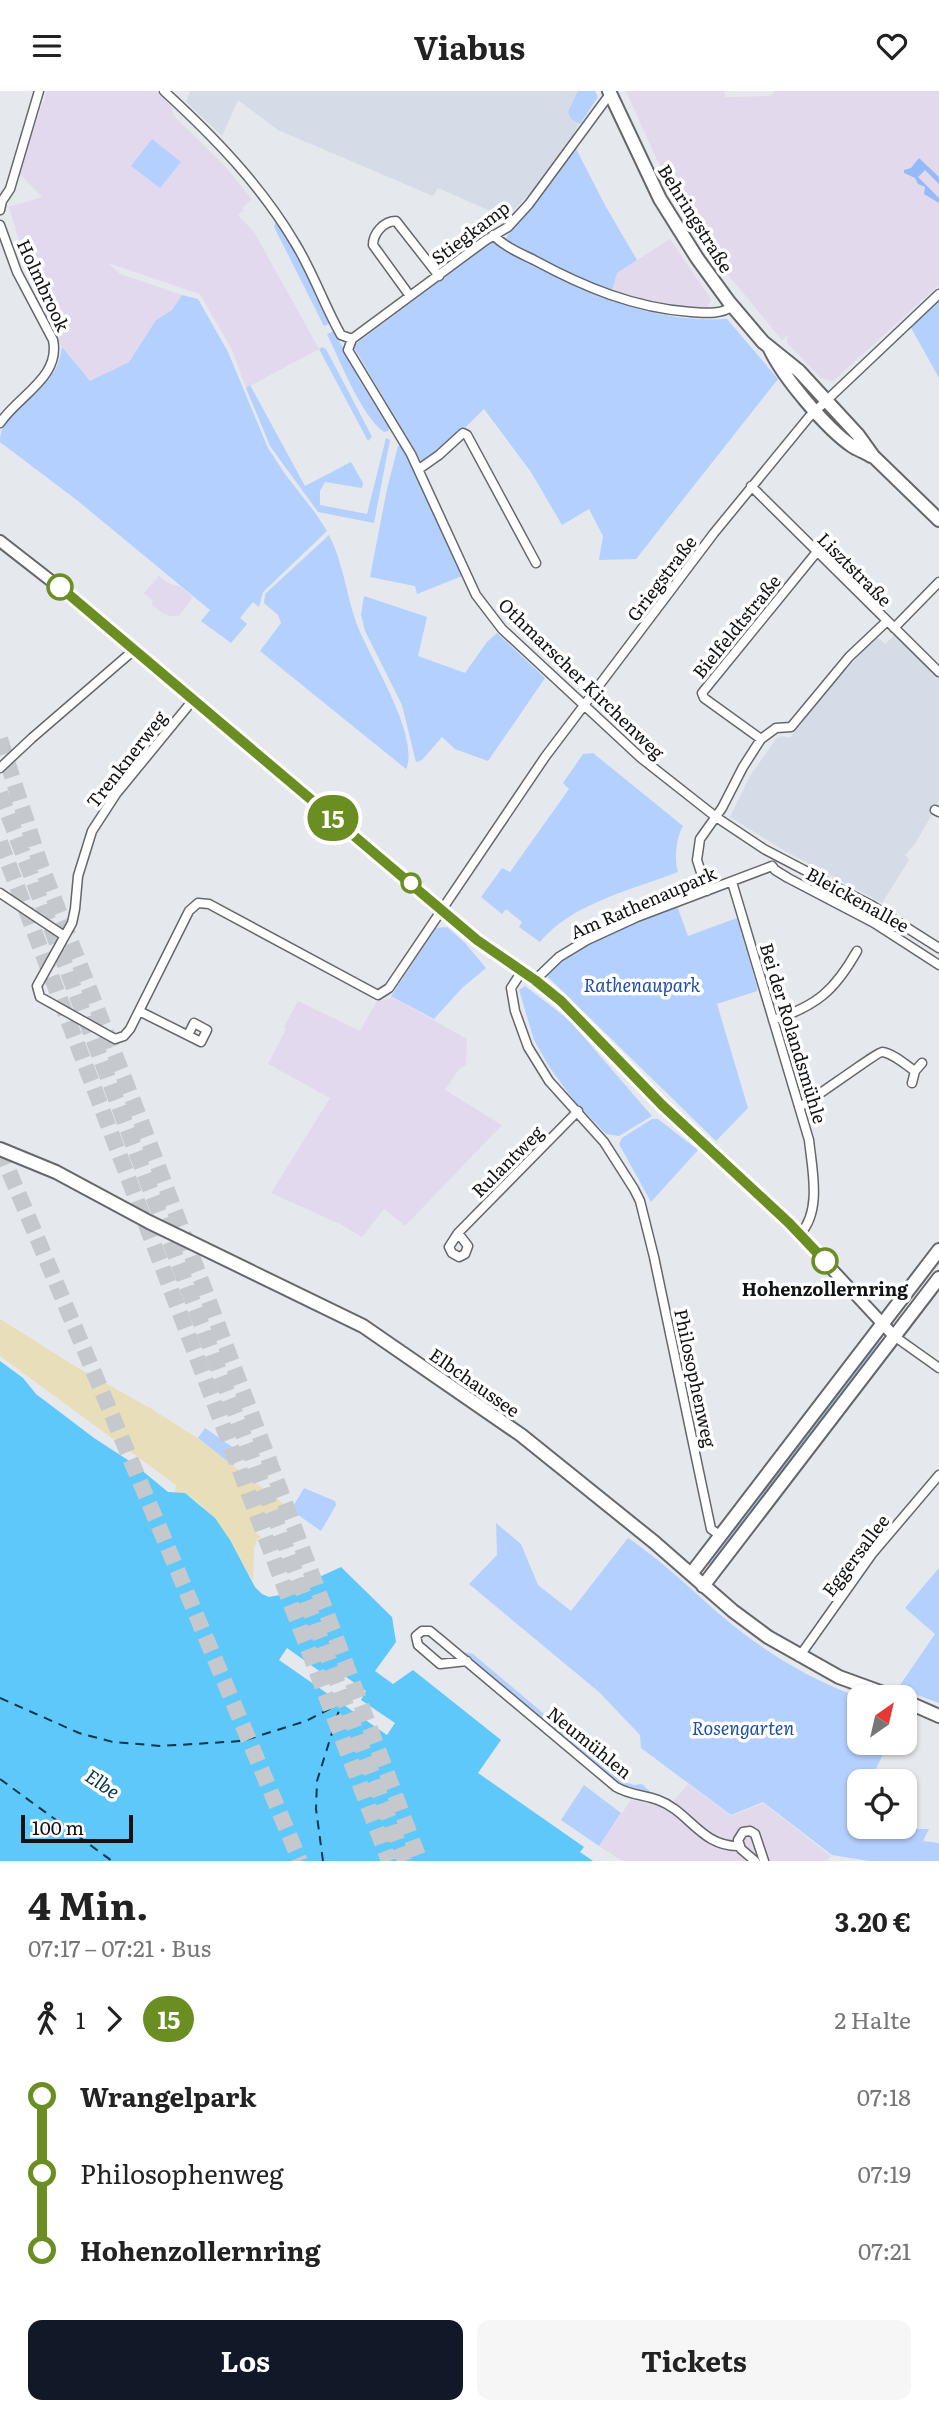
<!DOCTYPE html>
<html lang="de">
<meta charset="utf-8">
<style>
:root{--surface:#fff;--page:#f6f6f6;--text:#222;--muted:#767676;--accent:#111827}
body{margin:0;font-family:Literata,serif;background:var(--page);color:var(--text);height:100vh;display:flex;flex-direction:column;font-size:26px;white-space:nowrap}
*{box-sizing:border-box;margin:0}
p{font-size:23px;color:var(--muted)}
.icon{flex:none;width:38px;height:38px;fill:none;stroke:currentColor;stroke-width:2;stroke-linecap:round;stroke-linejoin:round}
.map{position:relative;height:1770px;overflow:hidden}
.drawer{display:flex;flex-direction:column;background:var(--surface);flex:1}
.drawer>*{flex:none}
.badge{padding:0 14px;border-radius:23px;font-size:24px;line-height:46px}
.needle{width:46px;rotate:34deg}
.controls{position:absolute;left:847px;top:1594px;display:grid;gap:14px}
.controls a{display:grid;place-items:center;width:70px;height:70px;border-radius:14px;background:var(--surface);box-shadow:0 2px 5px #0004;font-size:35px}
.scale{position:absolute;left:21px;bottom:18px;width:112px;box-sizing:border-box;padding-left:7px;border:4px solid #121315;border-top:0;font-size:19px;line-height:24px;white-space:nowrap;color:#121315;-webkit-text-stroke:5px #fff;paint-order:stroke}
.map>.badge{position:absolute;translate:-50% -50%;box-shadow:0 0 0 4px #fff}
.legs{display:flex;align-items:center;gap:10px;height:77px;padding:0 28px;font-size:23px}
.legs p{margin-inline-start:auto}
.summary{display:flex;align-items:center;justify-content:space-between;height:119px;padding:0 28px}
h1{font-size:38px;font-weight:700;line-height:52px}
.primary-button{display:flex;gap:14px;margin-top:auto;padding:14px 28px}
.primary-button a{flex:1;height:80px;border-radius:14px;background:var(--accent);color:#fff;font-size:28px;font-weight:700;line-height:80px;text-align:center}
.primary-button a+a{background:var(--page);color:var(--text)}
ul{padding:0 28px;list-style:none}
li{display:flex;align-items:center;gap:24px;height:77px;font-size:26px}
li i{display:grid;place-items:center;width:10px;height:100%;margin:0 9px;background:currentColor}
li i::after{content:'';width:18px;height:18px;margin:-9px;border:5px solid;border-radius:50%;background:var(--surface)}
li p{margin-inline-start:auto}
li:first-child i{background:linear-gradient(#0000 50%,currentColor 0)}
li:last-child i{background:linear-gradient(currentColor 50%,#0000 0)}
header{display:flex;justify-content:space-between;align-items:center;height:91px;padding:0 28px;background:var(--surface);font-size:32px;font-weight:700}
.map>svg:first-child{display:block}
.commercial{fill:#e3d9ed}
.built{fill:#d5dce7}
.education{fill:#e3d9ee}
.green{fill:#b4d0ff}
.forest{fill:#96baf7}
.sand{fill:#e8deb9}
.water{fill:#5dc8f9}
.pier{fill:#e5e8ec}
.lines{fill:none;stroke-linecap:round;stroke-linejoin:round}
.ferry{stroke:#05374b;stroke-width:2;stroke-dasharray:9 7;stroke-linecap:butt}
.motorway-tunnel{stroke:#c5c8cc;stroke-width:16;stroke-dasharray:16 8;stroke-linecap:butt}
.minor-casing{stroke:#65676b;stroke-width:11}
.tertiary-casing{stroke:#65676b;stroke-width:14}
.secondary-casing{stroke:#65676b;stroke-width:16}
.minor{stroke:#fff;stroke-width:8}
.tertiary{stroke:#fff;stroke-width:10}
.secondary{stroke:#fff;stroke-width:12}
.line-1-casing{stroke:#fff;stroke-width:16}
.line-1{stroke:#6b8e23;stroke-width:10}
.stop-1-dot{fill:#fff;stroke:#6b8e23;stroke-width:3.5}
.labels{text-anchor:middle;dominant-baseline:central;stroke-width:7;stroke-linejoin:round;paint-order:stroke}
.street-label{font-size:18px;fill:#121315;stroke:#fff}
.park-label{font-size:18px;font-style:italic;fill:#1e4ea6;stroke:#fff}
.stop-label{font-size:18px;font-weight:bold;fill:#121315;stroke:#fff}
.water-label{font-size:19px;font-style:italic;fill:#05374b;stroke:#fff}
</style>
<header><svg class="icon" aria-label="menu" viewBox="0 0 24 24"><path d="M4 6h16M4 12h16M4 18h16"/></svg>Viabus<svg class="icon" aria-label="heart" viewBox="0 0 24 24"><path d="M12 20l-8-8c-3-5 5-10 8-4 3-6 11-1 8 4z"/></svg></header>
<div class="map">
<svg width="939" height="1770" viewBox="0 0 939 1770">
<rect width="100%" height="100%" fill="#e5e8ec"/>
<path class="commercial" d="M626 0H724L725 6 771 5 774 0H939V194L833 290 821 287 787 252 788 244 782 249 720 174 657 69Z
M670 148 711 208 707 218 653 212 612 200 617 182Z
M688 1693 731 1725 763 1712 831 1765 827 1770H622L599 1755 631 1709 668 1716Z"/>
<path class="built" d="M190 0H592L571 50 537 95 506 127 438 97 433 105 278 39 238 9 222 45 186 11Z
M894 545 939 588V711L915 753 905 764 909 769 882 812 785 760 730 726 750 685 776 648 782 645 790 647 823 603 877 546 885 553Z"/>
<path class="education" d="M47 0H156L172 16 174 25 224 74 252 108 242 117 244 119 238 124 254 141 319 258 246 297 232 259 200 203 108 172 120 183 182 204 172 219 156 229 129 271 89 291 62 256 46 225 29 183 9 116 42 106 19 82Z
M159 485 168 492 181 496 193 506 179 525H169L161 521 151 513 153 510 144 502Z
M391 905 467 948 466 974 459 978 445 999 502 1034 405 1135 384 1118 362 1146 342 1134 271 1102 330 1007 268 973 286 938 284 936 298 910 360 940 377 910 389 908Z"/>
<path class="green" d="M578 0H595L598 6 580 33 571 28 568 21Z
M152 48 181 71 160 97 131 75Z
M574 54 606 116 637 169 617 182 612 200 564 181 506 150 507 145Z
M275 132C293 144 319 210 330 232L324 235 274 136Z
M492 151C565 192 640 233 727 228L778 288 636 468 599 469 603 445 589 418 562 434 531 381 484 318 438 363 423 373 353 255Z
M182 204 198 208 228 261 268 357 285 383 316 423 327 440 263 501 259 516 253 511 240 527 247 533 231 552 201 530 210 519 78 410 0 351C0 320 38 305 53 282 59 274 60 265 62 256L90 290 129 271 156 229 172 219Z
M939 209V287L910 235Z
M334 240 360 290 389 337 388 340 384 341C361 325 340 269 327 243Z
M322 256 326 258 367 336 372 346 368 350 319 258Z
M250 294 305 395 351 371 363 392 362 397 325 391 320 400V414L367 423 386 347 390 349 374 432 318 421 270 355 246 297Z
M398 355H402L418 385 462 485 417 503 415 495 370 486 387 398Z
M329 444C343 471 346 502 356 531 368 565 421 645 406 678L260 560 281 532 278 524 264 512 265 503Z
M364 505 427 526 418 565 465 582 487 551 497 542 545 587 488 670 455 658 442 646 422 669 416 671 402 614 365 540 361 524Z
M593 662 683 735C676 746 674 769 678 781 632 799 572 812 540 851L519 836 522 831 506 818 502 823 481 806 502 777 510 781 569 698 563 692 583 663Z
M677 815 688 845 737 827 757 896V900L717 913 748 1017 716 1050 546 884C579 848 632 832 677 815Z
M447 836 465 852 486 877 462 897 434 928 391 905 436 837Z
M525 895 569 929 652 1025 619 1045 606 1043 575 1011 550 977 534 949 519 899Z
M652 1028H658L698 1059 651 1111 619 1053 622 1047Z
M876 1248 881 1252 839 1311 713 1476 705 1471Z
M205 1337 241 1362 233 1375 198 1347Z
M304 1397 335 1410 336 1414 321 1440 291 1419Z
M496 1432 521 1453 538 1494 571 1520 628 1447C664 1471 691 1499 724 1527 763 1560 811 1589 859 1606V1652H888L875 1680 858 1689 859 1736H905L910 1738H929L923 1750 939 1752V1770H869L832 1764 763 1711 731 1724 641 1657 640 1644 599 1601 469 1493 497 1464Z
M939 1477V1612L898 1597 935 1543 905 1517Z
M464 1561 473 1563 625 1691 634 1694 642 1693 654 1704 622 1695Z
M584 1694 621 1722 599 1755 561 1729Z"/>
<path class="forest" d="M919 67 939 86V93L925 79 918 86 939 107V112L924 103 925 96 918 93 915 87 904 82V79L911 77Z"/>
<path class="sand" d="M0 1228 78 1277 150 1317 197 1347 286 1415 275 1429 267 1424 255 1441 262 1447H258L254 1457 253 1490C240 1468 205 1399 175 1402L176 1394 0 1265Z"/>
<path class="water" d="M0 1270 23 1287 36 1303 94 1347 134 1373 168 1401 185 1402 215 1427 230 1449 255 1496 262 1503 269 1506 280 1504 341 1476 392 1526 396 1551 375 1580 393 1593 413 1579 501 1649 478 1682 584 1756 580 1761 593 1770H0Z"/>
<path class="pier" d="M287 1557 332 1589 339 1581 366 1600 361 1609 395 1632 387 1644 279 1569Z"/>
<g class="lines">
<path class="ferry" d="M0 1607 79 1642 113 1651 161 1655 242 1650 306 1630 341 1612
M0 1688 112 1770
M323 1770 316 1718 317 1690 341 1613"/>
<path class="motorway-tunnel" d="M0 648 40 772 144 1038 420 1770
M0 702 405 1770
M0 751 389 1770
M0 1059 300 1770"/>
<defs>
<path id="minor" d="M164 0C213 45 261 94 295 152 313 181 324 214 341 244L352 248
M610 3 529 113 508 136 486 149 352 248 348 259 411 363 476 504 502 538 641 667 716 726 764 758 871 814 939 857
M0 119 2 110 10 98 39 0
M0 134 17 181 53 249C61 286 18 305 0 332
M493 144C505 156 520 162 534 169 584 196 634 217 691 221 706 222 720 224 733 215
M410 205 373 154C373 142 384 130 396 130L439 185
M419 378 439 364 463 342 467 344 536 472
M751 395 939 581
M894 537 939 491
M193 609 116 703 92 740 78 785 75 818 72 832 37 895 40 906 115 948 124 945 130 938 189 820 198 812 209 813 378 904 389 897 545 666 714 442 809 326 939 203
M761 648 704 607 702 602 816 462
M0 677 32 647 134 559
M935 719 939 721
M772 775 775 779 788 787 874 832 939 874
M732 791 809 1049C812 1078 822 1120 800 1143
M707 800 697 769 700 748 722 717 743 676 761 648 776 637 791 636 849 566 886 531
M0 802 63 844
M522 880 511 897 515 920 528 956 549 990 604 1051 634 1098 640 1110 654 1166 711 1438 721 1445
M535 889 559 866 587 849 637 826 772 775
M139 920 201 951 207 939 194 932 188 944
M773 929C817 915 835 899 857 860
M912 992 915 980 922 972
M801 1015C814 1008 877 961 882 961 893 962 907 975 915 980
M458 1142 468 1155 465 1163 459 1166 452 1162 449 1156 458 1142 578 1020
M894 1245 939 1277
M799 1566 872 1463 939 1384
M467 1570 440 1573 418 1554 416 1545 422 1540H430L441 1549 616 1696C630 1704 644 1704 658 1709 689 1720 701 1756 739 1755
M755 1770 741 1758 738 1749 743 1741 750 1740 755 1743 764 1770"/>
<path id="tertiary" d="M0 450 59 496 477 849 535 889 561 910 662 1014 789 1132 894 1245"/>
<path id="secondary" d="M609 0 660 108 697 167 729 211 763 251 799 280 858 344 873 365 939 429
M770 258C783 286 826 337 852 355 858 359 865 361 871 365
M0 1058 56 1081 149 1131 363 1235 521 1344 654 1451 733 1520 768 1546 839 1586 894 1606
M691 1483 939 1159
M703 1495 939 1187
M905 1610 939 1625"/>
</defs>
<use href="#minor" class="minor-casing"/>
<use href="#tertiary" class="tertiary-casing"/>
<use href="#secondary" class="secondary-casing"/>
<use href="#minor" class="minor"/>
<use href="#tertiary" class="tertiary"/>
<use href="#secondary" class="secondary"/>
</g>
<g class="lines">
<defs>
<path id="line-1" d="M60 496 477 849 535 889 561 910 662 1014 789 1132 825 1170"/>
</defs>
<use href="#line-1" class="line-1-casing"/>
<use href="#line-1" class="line-1"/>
</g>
<g class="stop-1-dot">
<circle cx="60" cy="496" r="12"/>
<circle cx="411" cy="792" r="9"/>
<circle cx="825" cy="1170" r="12"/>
</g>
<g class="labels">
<g class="street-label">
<text transform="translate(696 127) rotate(58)">Behringstraße</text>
<text transform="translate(470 141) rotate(-37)">Stiegkamp</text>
<text transform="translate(44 194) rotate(65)">Holmbrook</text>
<text transform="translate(855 478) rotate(45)">Lisztstraße</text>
<text transform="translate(661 487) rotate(-53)">Griegstraße</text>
<text transform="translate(736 535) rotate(-51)">Bielfeldtstraße</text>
<text transform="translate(582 587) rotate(44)">Othmarscher Kirchenweg</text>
<text transform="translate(126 668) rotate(-52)">Trenknerweg</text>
<text transform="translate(858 808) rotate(29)">Bleickenallee</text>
<text transform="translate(643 811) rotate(-23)">Am Rathenaupark</text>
<text transform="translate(794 942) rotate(73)">Bei der Rolandsmühle</text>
<text transform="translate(507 1070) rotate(-45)">Rulantweg</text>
<text transform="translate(696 1287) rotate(78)">Philosophenweg</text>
<text transform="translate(475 1291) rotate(35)">Elbchaussee</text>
<text transform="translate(855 1464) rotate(-53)">Eggersallee</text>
<text transform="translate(590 1651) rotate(39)">Neumühlen</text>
</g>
<g class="park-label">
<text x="642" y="893">Rathenaupark</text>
<text x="743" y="1636">Rosengarten</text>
</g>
<g class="stop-label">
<text x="825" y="1197">Hohenzollernring</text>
</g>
<g class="water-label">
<text transform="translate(103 1692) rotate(34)">Elbe</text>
</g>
</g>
</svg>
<div class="controls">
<a><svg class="needle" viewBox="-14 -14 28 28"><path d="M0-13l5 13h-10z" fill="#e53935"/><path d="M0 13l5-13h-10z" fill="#767676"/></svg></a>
<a><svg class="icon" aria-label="locate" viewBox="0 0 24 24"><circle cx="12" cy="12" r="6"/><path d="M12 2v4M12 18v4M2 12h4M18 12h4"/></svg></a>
</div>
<div class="scale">100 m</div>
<b class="badge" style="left:333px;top:727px;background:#6b8e23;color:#fff">15</b>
</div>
<section class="drawer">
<div class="summary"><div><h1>4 Min.</h1><p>07:17 – 07:21 · Bus</p></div><b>3.20 €</b></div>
<div class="legs"><svg class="icon" aria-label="walk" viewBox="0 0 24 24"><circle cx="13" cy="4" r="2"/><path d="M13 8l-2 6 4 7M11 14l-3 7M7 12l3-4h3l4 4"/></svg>1<svg class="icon" aria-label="forward" viewBox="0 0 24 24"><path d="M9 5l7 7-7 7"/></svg><b class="badge" style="background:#6b8e23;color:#fff">15</b><p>2 Halte</p></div>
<ul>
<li><i style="color:#6b8e23"></i><b>Wrangelpark</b><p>07:18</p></li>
<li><i style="color:#6b8e23"></i><span>Philosophenweg</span><p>07:19</p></li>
<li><i style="color:#6b8e23"></i><b>Hohenzollernring</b><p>07:21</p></li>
</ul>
<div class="primary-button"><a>Los</a><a>Tickets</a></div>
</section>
